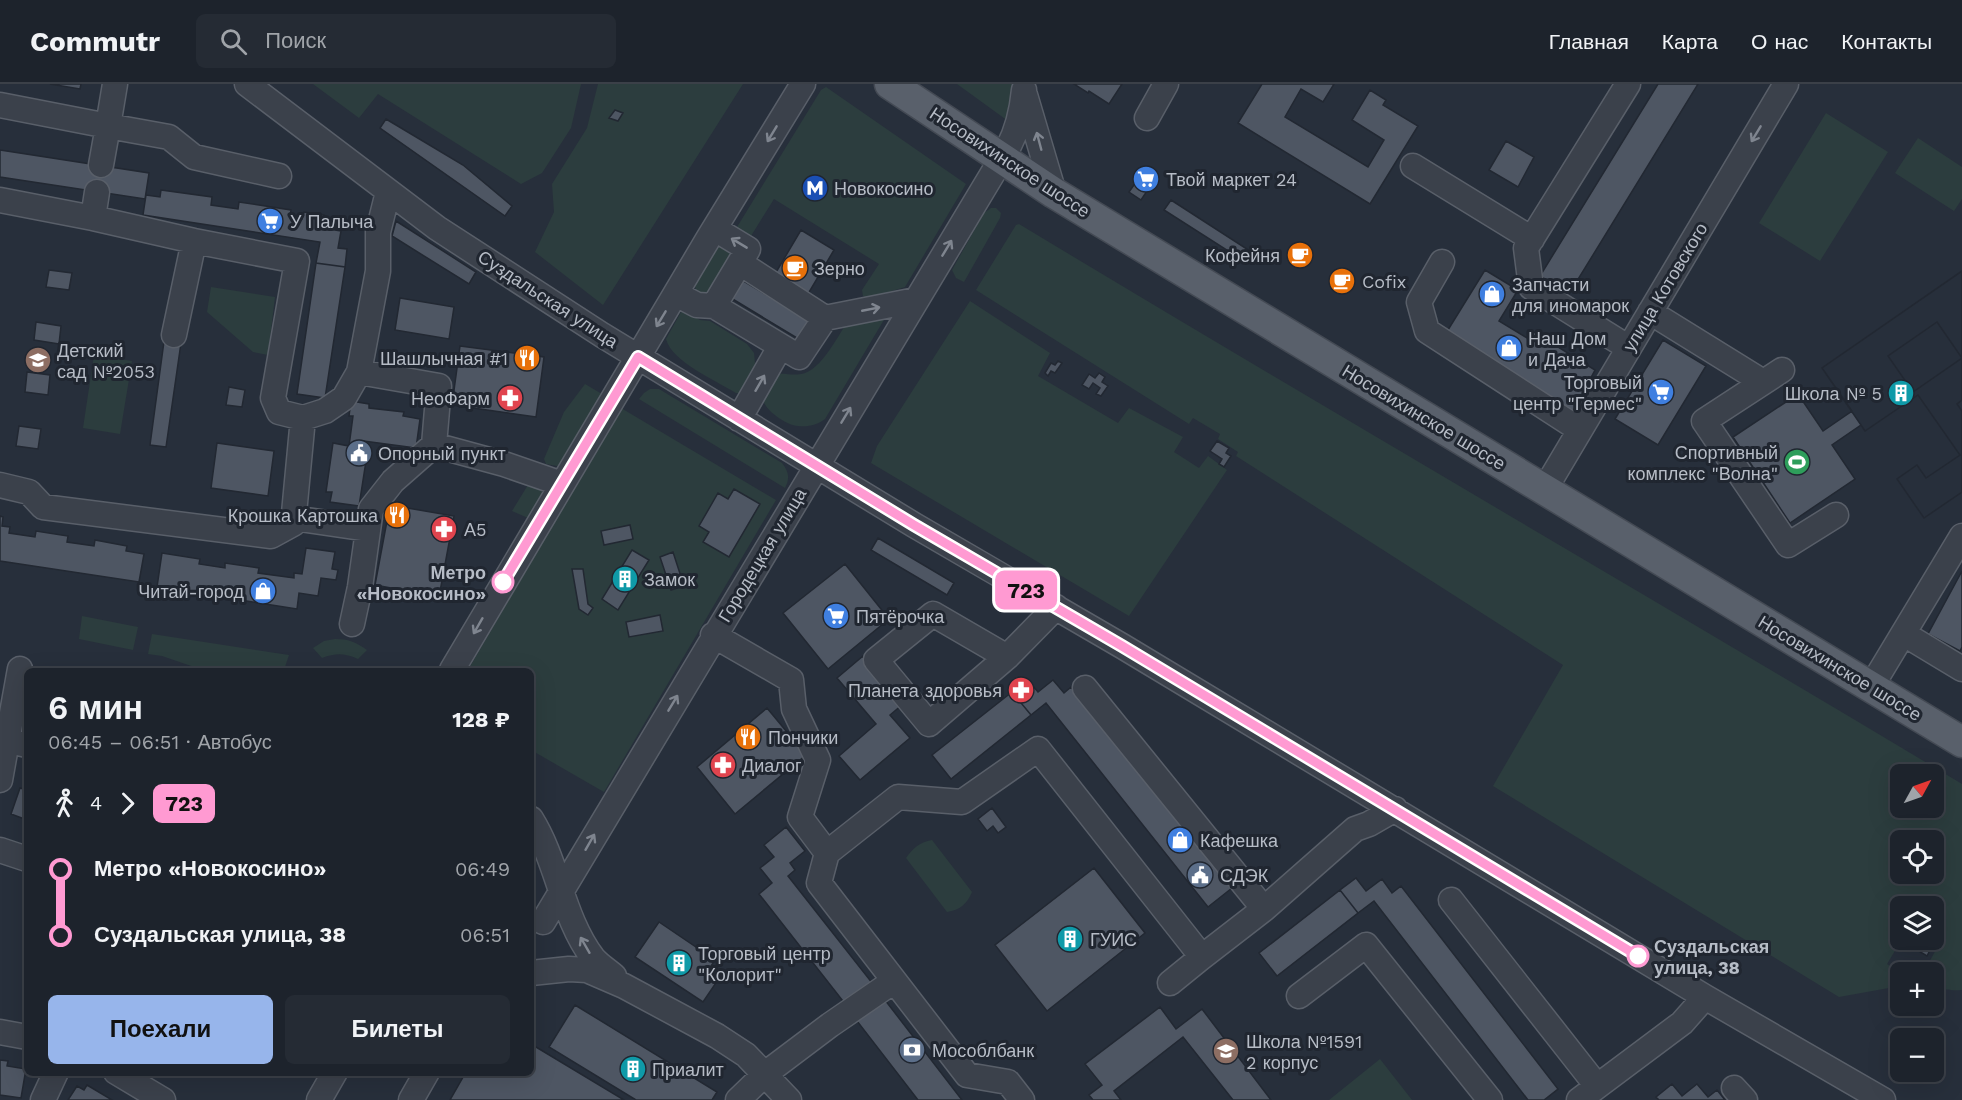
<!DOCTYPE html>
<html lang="ru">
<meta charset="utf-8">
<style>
:root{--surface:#1d232c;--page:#252b34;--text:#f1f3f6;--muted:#a0a4a9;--line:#3b4048;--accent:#97b5eb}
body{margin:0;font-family:"Work Sans",sans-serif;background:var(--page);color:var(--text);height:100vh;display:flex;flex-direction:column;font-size:22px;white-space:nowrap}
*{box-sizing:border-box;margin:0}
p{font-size:20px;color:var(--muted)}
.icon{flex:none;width:33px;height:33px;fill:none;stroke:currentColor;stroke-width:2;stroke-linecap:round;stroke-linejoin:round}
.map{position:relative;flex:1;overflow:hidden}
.panel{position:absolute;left:24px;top:584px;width:510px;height:408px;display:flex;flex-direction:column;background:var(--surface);border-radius:9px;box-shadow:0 6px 24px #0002,0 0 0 2px var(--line)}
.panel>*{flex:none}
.badge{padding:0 12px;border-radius:9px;font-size:21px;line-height:39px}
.needle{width:39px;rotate:50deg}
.fabs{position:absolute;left:1890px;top:680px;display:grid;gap:12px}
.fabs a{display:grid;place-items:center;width:54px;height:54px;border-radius:9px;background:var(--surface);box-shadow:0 6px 24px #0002,0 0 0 2px var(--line);font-size:30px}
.map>.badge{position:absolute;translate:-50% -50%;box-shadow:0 0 0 3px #fff}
.legs{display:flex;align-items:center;gap:9px;height:66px;padding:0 24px;font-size:20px}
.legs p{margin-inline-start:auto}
.headline{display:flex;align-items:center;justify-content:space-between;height:102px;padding:0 24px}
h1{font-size:33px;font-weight:600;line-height:45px}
.button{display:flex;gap:12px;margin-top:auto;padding:12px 24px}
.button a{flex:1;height:69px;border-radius:9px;background:var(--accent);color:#111;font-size:24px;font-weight:600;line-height:69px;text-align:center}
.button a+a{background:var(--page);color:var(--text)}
ul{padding:0 24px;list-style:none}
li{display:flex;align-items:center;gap:21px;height:66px;font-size:22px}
li i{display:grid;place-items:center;width:9px;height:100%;margin:0 8px;background:currentColor}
li i::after{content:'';width:15px;height:15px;margin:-8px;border:4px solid;border-radius:50%;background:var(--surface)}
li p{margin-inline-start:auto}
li:first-child i{background:linear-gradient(#0000 50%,currentColor 0)}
li:last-child i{background:linear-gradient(currentColor 50%,#0000 0)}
header{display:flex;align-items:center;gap:36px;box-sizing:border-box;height:84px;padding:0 30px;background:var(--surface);border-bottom:2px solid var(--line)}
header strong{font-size:28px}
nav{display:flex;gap:33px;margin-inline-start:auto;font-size:21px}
.search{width:420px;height:54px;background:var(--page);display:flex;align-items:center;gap:15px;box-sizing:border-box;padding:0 21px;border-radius:9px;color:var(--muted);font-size:22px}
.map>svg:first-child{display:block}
.green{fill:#2c3d3e;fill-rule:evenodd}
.building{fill:#4e5663;stroke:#222832;stroke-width:1.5;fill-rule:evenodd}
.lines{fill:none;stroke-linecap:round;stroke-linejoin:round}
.minor-casing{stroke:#595f69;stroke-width:27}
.major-casing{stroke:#444a54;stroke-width:33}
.minor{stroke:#3b414b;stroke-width:24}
.major{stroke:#59606b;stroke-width:30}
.oneway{stroke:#7f858f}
.line-1-casing{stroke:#fff;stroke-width:14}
.line-1{stroke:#ff9ad2;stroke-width:9}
.stop-1-dot{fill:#fff;stroke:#ff9ad2;stroke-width:3}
.labels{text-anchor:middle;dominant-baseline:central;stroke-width:6;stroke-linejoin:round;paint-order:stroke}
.street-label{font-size:18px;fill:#b6bcc6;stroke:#202630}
.poi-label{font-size:18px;fill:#b6bcc6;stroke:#202630;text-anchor:start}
.stop-label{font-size:18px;font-weight:bold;fill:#b6bcc6;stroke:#202630;text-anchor:end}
</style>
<header>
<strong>Commutr</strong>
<div class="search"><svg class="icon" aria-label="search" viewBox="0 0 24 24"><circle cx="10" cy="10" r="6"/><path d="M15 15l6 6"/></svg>Поиск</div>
<nav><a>Главная</a><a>Карта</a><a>О нас</a><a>Контакты</a></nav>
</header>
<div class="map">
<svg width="1962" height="1016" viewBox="0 0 1962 1016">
<rect width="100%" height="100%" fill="#272f3b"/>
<path class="green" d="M313 0H581L571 44 542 89 521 100 378 10 359 34Z
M598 0H743L603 221 535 168 554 128 552 100 587 44Z
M957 0H1012L1008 37Z
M826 3 966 100 905 203 869 214 863 212 862 206 879 180 774 115 751 152 734 148 821 6Z
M1826 29 1888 68 1820 177 1759 139Z
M1918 54 1962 83V115L1954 127 1895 89Z
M991 124H996L1001 129 1000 134 964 198 956 194 952 186 984 129Z
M1019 140C1332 329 1649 512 1962 700V906C1947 907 1934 906 1934 888H1930L1928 880 1937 864 1933 855 1934 822H1900L1902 855 1887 880 1900 889V902L1839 913 1493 702 1563 581 1236 372 1238 368 1218 355 1220 350 1193 334 1189 340 976 206 1016 141ZM1900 690H1934V723H1900ZM1900 756H1934V789H1900Z
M722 159 733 167 707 216 696 211 695 198 717 163Z
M211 203 275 213 268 271 253 268 207 228Z
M970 217 1050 269 1038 292 1118 339 1129 324 1183 353 1174 368 1199 384 1208 372 1227 386 1129 532 871 379 877 362Z
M685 221 691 230 700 236 710 237 747 260 754 269 755 279 749 305 743 310 736 309C715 296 672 278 666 255Z
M888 229 825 335C817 341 809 343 798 342 788 342 763 326 763 314 764 307 769 298 772 291 783 288 791 292 801 290 821 288 840 248 851 232Z
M94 271 132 277 120 350 83 344Z
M585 300 602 310 561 381 557 382 546 380 544 375 564 328Z
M650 305H659L782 379C789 388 790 394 785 404L639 315 644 309Z
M621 324 776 416 604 708 531 666V586H468Z
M531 396 547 401 528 434 512 427Z
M82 532 138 543 133 566 79 555Z
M152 550 289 571 284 586H203L162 572 148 570Z
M335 555C348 555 356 558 367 566L358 575C344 569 336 569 322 574L313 564 324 557Z
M932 756 972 808C967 820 960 826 947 828L906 774C913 764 920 758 932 756Z
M1380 975 1412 1016H1329Z"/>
<path class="building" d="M50 0H81L80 5Z
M1074 0H1122L1109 20 1089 7 1088 9Z
M1262 0H1334L1323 18 1301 5 1285 33 1368 83 1384 56 1352 36 1370 6 1386 16 1383 21 1418 42 1370 120 1238 39Z
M1658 0H1698L1569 210 1540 192Z
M615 26 623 29 618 37 609 34Z
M386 35 463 81 512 122 505 132 380 44Z
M1506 57 1534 73 1518 103 1489 86Z
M0 66 149 89 145 115 0 93Z
M1143 88 1155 95 1141 116 1129 108Z
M161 106 212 113 211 121 238 125 239 118 291 126 290 133 302 135 304 128 324 131 322 144 341 147 338 164 347 165 345 183 316 179 320 158 143 131 146 111 160 113Z
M1171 116 1250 167 1244 177 1164 126Z
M396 137 476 188 469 200 392 152Z
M801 146 834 166 808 210 775 190Z
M316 179 345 183 325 314 297 310Z
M49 186 72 189 69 206 46 203Z
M1485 186 1518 206 1499 237 1527 254 1531 246 1595 286 1573 327 1478 270 1443 254Z
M1962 187V316L1957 320 1962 327V408L1924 434 1897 395 1917 381 1926 394 1960 371 1918 311 1865 347 1861 341 1832 361 1855 395 1790 439 1733 353 1798 310 1823 347 1852 327 1822 284ZM1937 238 1962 274 1913 308 1888 272Z
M1962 187V316L1957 320 1962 327V408L1924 434 1897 395 1917 381 1926 394 1960 371 1918 311 1865 347 1822 284ZM1937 238 1962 274 1913 308 1888 272Z
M737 193 813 239 802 257 726 211Z
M400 214 454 223 449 255 395 246Z
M36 238 61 242 59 260 34 256Z
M165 250 182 252 166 363 150 361Z
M1663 256 1706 282 1658 361 1615 335Z
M460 262 544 273 536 333 452 321Z
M1058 277 1062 279 1055 289 1051 287 1048 292 1045 289 1051 279 1055 281Z
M27 288 50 291 48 311 25 308Z
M1099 289 1105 293 1102 298 1108 302 1101 312 1096 310 1100 304 1093 299 1089 305 1082 301 1089 290 1095 294Z
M229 303 245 306 242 323 226 321Z
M351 317 369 320V324L404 328 403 332 420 335 416 364 364 357 361 376 366 377 359 422 330 418 332 408H326L333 359 349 362 353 332H349Z
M19 342 41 345 38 365 16 362Z
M1217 357 1229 364 1226 369 1231 372 1224 383 1219 380 1222 375 1210 367Z
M217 359 274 367 268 412 211 404Z
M734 405 760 420 729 473 703 458 709 448 699 442 718 409 728 415Z
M390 421 454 432 439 513 375 501Z
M0 432 3 433 2 442 10 443 9 449 35 453 36 447 68 452 67 458 94 462 95 456 127 462 126 467 144 470 139 498 0 477Z
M630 441 633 455 604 461 601 447Z
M878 454 954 499 947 511 871 466Z
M306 464 335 468 332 485 338 486 336 496 321 494 318 512 299 509 297 525 157 503 162 469 200 475 199 480 225 484V479L259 484 258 489 294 494V489L302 490Z
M632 466 649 476 618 526 602 515Z
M673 468 684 502 671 506 660 473Z
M845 480 889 535 828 585 783 529Z
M572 485H583L588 520 593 524 588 531 579 525Z
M1962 487V563L1960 567 1928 550Z
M660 531 663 547 629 553 626 538Z
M863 572 903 620 890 631 910 654 860 696 839 672 876 640 837 594Z
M1027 595 1038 608 1053 596 1064 609 1071 603 1232 804 1208 823 1046 619 1031 631 1012 608Z
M1012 608 1031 631 951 695 932 671Z
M767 624 806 671 735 730 697 683Z
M20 704 27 706V736L11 730Z
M992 724 1006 743 998 749 993 742 987 747 978 735Z
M786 743 805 767 790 779 795 786 788 792 873 900 846 921 759 810 772 799 760 784 774 773 764 761Z
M1094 784 1145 849 1047 927 995 861Z
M1356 794 1366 807 1382 795 1392 809 1401 802 1558 1005 1544 1016H1528L1374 817 1358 829 1340 806Z
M1340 806 1358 829 1277 892 1259 869Z
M659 838 715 876 711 882 722 890 703 918 635 873Z
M1916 856 1930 866 1927 872 1912 863Z
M885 916 962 1016H918L857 937Z
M575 921 717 1008 712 1016H636L549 963Z
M1160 923 1176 945 1202 925 1271 1016H1233L1183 953 1114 1007 1121 1016H1093L1089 1011 1102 1001 1085 980Z
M531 960 624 1016H450L466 988H531Z
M0 976 8 977 7 982 26 985 21 1014 0 1011Z
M1672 1000 1682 1012 1697 1000 1708 1013 1717 1006 1725 1016H1659L1656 1013Z
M87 1001 112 1016H68L77 1002 84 1006Z"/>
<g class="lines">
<defs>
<path id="minor" d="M247 0 437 144 602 251 914 441 1122 562 1705 913 1883 1016
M1628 0 1526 164 1531 203 1629 264
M1025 11 1054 109
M0 21 108 42 115 0
M1147 34 1166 0
M101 81 108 42 169 53 194 73 279 92
M1413 82 1532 155
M97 108 93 134 194 157 297 177 273 314 279 328 303 334 325 327 344 314 359 288 439 302 434 361
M0 116 93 134
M1442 178 1419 218 1427 247 1580 346
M740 179 825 234 916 216
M676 210 697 221 714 222 799 273 825 234
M714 222 748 165 715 145
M1650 228 1763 298
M174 251 194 157
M1782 286 1704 337 1788 461 1836 431
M359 288 378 187V148L388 108
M739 335 780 263
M0 401 29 408 43 423 271 452 293 440 303 334
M1545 405 1786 0
M293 434 368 445
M352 540 360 503 371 425 393 397 434 361 504 380 562 400
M1904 550 1962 585
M713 551 791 596 794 625 818 676 800 733 827 769
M1007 573 933 530 876 576 929 640 1007 573 1056 523
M452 586 708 155 803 0
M1871 603 1962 452
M1085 604 1264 825
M6 656 27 661
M0 696 20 585
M531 735C558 778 562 833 593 874 599 881 607 886 614 892
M0 766 27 775
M1451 816 1597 1002
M543 838 1008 64C1018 45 1022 27 1024 6
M531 889 569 885 587 886 624 902 717 952 746 971 789 1016
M1170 899 1202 873
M1299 912 1366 861 1490 1016
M0 948 27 953
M116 988 163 1016
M1734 1004 1745 1016
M43 1016 56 988
M319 1016 335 988
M411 1016 427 988
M738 1016 765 990 830 941 894 897
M1022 1016 1008 998 967 991 819 799 827 769 898 713 962 718 1038 665 1202 873 1264 825 1355 745 1369 740 1395 725
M1579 1016 1682 939 1705 913"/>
<path id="major" d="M890 0 1054 109 1962 658"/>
</defs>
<use href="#minor" class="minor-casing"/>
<use href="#major" class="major-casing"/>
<use href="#minor" class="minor"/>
<use href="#major" class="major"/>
</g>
<defs><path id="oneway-shaft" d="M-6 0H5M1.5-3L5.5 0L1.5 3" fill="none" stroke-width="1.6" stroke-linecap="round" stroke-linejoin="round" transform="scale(1.5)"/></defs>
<g class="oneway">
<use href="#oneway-shaft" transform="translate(772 50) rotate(121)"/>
<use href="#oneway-shaft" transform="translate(1756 50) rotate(121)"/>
<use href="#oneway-shaft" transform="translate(1039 57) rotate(-105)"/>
<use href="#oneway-shaft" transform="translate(739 159) rotate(-149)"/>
<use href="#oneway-shaft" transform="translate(947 164) rotate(-59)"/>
<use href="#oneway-shaft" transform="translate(871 225) rotate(-11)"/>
<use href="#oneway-shaft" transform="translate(661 235) rotate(121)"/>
<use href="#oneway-shaft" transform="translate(760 299) rotate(-60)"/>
<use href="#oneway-shaft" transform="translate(846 331) rotate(-59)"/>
<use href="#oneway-shaft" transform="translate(478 542) rotate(120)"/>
<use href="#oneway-shaft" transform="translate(673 619) rotate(-59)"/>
<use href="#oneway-shaft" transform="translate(590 758) rotate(-60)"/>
<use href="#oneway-shaft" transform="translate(585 861) rotate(-120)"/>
</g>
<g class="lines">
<defs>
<path id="line-1" d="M503 498 638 273 914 441 1122 562 1638 872"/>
</defs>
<use href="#line-1" class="line-1-casing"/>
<use href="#line-1" class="line-1"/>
</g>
<defs>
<symbol id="supermarket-disc" viewBox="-11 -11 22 22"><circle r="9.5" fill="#3f7fe0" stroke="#202630"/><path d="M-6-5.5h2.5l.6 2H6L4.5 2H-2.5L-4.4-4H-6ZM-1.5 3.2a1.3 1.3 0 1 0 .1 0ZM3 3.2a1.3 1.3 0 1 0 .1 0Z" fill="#fff"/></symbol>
<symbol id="metro-disc" viewBox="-11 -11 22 22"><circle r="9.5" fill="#1a4fb4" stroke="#202630"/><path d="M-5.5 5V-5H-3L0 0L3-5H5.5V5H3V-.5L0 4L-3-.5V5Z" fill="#fff"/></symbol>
<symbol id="cafe-disc" viewBox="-11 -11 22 22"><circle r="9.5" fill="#e8710a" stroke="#202630"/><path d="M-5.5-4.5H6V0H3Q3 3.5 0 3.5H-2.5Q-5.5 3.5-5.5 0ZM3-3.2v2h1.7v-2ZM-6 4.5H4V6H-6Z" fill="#fff"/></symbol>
<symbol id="shop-disc" viewBox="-11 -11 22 22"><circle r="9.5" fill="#3f7fe0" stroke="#202630"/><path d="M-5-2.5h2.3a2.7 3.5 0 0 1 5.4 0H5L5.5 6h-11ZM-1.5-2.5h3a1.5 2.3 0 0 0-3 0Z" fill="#fff"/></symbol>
<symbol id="restaurant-disc" viewBox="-11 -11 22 22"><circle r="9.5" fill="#e8710a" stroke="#202630"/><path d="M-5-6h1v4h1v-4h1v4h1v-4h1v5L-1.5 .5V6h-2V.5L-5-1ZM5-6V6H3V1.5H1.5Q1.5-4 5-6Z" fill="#fff"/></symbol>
<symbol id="school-disc" viewBox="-11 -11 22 22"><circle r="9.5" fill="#8d6e63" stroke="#202630"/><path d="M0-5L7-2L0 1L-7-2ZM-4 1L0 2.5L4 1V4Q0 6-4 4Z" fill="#fff"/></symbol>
<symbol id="building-disc" viewBox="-11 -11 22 22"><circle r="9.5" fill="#0f9aa8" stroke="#202630"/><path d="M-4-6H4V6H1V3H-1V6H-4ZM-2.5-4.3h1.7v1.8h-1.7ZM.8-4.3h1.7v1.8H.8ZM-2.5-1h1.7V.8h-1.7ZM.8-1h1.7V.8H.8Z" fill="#fff"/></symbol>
<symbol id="pharmacy-disc" viewBox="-11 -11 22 22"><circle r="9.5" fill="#e0444e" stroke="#202630"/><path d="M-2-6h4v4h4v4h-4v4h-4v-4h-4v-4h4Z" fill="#fff"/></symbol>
<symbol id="civic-disc" viewBox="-11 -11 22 22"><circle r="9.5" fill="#5c6f8a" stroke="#202630"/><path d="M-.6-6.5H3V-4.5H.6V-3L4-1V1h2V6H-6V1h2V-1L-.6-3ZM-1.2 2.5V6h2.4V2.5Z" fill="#fff"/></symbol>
<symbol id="stadium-disc" viewBox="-11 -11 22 22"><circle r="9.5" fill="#2e9e5b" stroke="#202630"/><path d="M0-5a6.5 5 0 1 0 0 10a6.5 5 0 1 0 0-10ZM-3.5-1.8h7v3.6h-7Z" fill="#fff"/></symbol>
<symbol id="bank-disc" viewBox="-11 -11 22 22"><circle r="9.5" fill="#5c6f8a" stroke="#202630"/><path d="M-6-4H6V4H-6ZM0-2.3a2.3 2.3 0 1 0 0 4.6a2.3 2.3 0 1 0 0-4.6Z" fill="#fff"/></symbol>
</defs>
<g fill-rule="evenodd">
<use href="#supermarket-disc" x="1131" y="80" width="30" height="30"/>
<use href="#metro-disc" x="800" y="89" width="30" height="30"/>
<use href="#supermarket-disc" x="255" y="122" width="30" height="30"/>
<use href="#cafe-disc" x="1285" y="156" width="30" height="30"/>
<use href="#cafe-disc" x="780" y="169" width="30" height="30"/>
<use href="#cafe-disc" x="1327" y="182" width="30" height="30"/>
<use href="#shop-disc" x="1477" y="195" width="30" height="30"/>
<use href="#shop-disc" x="1494" y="249" width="30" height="30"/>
<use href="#restaurant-disc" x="512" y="259" width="30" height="30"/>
<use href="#school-disc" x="23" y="261" width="30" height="30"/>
<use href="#supermarket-disc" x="1646" y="293" width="30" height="30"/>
<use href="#building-disc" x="1886" y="294" width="30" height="30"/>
<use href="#pharmacy-disc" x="495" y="299" width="30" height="30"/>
<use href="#civic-disc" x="344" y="354" width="30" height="30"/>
<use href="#stadium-disc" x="1782" y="363" width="30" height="30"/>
<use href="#restaurant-disc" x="382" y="416" width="30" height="30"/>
<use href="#pharmacy-disc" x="429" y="430" width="30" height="30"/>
<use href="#building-disc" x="610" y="480" width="30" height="30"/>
<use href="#shop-disc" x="248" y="492" width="30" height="30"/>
<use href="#supermarket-disc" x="821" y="517" width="30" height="30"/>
<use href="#pharmacy-disc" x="1006" y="591" width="30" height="30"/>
<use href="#restaurant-disc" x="733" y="638" width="30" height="30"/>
<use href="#pharmacy-disc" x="708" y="666" width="30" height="30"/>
<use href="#shop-disc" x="1165" y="741" width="30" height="30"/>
<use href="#civic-disc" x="1185" y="776" width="30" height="30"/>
<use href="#building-disc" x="1055" y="840" width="30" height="30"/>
<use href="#building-disc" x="664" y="864" width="30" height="30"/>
<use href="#bank-disc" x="897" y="951" width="30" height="30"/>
<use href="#school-disc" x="1211" y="952" width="30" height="30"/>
<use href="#building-disc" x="618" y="970" width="30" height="30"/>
</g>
<g class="stop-1-dot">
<circle cx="503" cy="498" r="10"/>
<circle cx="1638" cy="872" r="10"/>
</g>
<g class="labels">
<g class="street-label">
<text transform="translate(1010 78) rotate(33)">Носовихинское шоссе</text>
<text transform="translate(1665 203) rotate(-59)">улица Котовского</text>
<text transform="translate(548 215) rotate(33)">Суздальская улица</text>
<text transform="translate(1424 333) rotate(31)">Носовихинское шоссе</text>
<text transform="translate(762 471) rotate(-59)">Городецкая улица</text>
<text transform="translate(1840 584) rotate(31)">Носовихинское шоссе</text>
</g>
<g class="poi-label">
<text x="1166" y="95">Твой маркет 24</text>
<text x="834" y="104">Новокосино</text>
<text x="290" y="137">У Палыча</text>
<text x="1280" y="171" text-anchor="end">Кофейня</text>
<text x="814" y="184">Зерно</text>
<text x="1362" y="197">Cofix</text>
<text x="1512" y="200">Запчасти<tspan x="1512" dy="21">для иномарок</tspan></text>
<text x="1528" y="254">Наш Дом<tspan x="1528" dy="21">и Дача</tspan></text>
<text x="57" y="266">Детский<tspan x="57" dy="21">сад №2053</tspan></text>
<text x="508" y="274" text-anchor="end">Шашлычная #1</text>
<text x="1642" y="298" text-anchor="end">Торговый<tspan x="1642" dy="21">центр "Гермес"</tspan></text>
<text x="1882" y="309" text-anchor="end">Школа № 5</text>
<text x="490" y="314" text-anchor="end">НеоФарм</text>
<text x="1778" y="368" text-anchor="end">Спортивный<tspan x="1778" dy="21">комплекс "Волна"</tspan></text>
<text x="378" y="369">Опорный пункт</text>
<text x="378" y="431" text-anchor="end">Крошка Картошка</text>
<text x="464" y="445">А5</text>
<text x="644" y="495">Замок</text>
<text x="244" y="507" text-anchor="end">Читай-город</text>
<text x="856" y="532">Пятёрочка</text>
<text x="1002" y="606" text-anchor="end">Планета здоровья</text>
<text x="768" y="653">Пончики</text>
<text x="742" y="681">Диалог</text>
<text x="1200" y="756">Кафешка</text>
<text x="1220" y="791">СДЭК</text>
<text x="1090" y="855">ГУИС</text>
<text x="698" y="869">Торговый центр<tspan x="698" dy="21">"Колорит"</tspan></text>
<text x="1246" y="957">Школа №1591<tspan x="1246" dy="21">2 корпус</tspan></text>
<text x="932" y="966">Мособлбанк</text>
<text x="652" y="985">Приалит</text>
</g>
<g class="stop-label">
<text x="486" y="488">Метро<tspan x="486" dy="21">«Новокосино»</tspan></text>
<text x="1654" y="862" text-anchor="start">Суздальская<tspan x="1654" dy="21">улица, 38</tspan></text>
</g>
</g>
</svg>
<div class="fabs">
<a><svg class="needle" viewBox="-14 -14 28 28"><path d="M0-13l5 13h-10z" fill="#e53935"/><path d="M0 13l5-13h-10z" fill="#a0a4a9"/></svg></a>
<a><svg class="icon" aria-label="locate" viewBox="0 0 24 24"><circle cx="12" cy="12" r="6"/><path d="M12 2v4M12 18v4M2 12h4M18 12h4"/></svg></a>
<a><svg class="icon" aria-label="layers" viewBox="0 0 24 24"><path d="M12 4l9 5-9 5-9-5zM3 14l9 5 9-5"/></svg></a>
<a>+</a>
<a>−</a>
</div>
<b class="badge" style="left:1026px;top:506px;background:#ff9ad2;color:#111">723</b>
<section class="panel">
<div class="headline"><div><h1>6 мин</h1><p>06:45 – 06:51 · Автобус</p></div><b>128 ₽</b></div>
<div class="legs"><svg class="icon" aria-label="walk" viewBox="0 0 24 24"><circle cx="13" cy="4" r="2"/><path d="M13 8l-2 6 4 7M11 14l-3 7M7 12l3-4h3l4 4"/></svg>4<svg class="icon" aria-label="forward" viewBox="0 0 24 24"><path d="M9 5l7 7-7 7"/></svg><b class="badge" style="background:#ff9ad2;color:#111">723</b></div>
<ul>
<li><i style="color:#ff9ad2"></i><b>Метро «Новокосино»</b><p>06:49</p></li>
<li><i style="color:#ff9ad2"></i><b>Суздальская улица, 38</b><p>06:51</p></li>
</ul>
<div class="button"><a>Поехали</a><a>Билеты</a></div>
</section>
</div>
